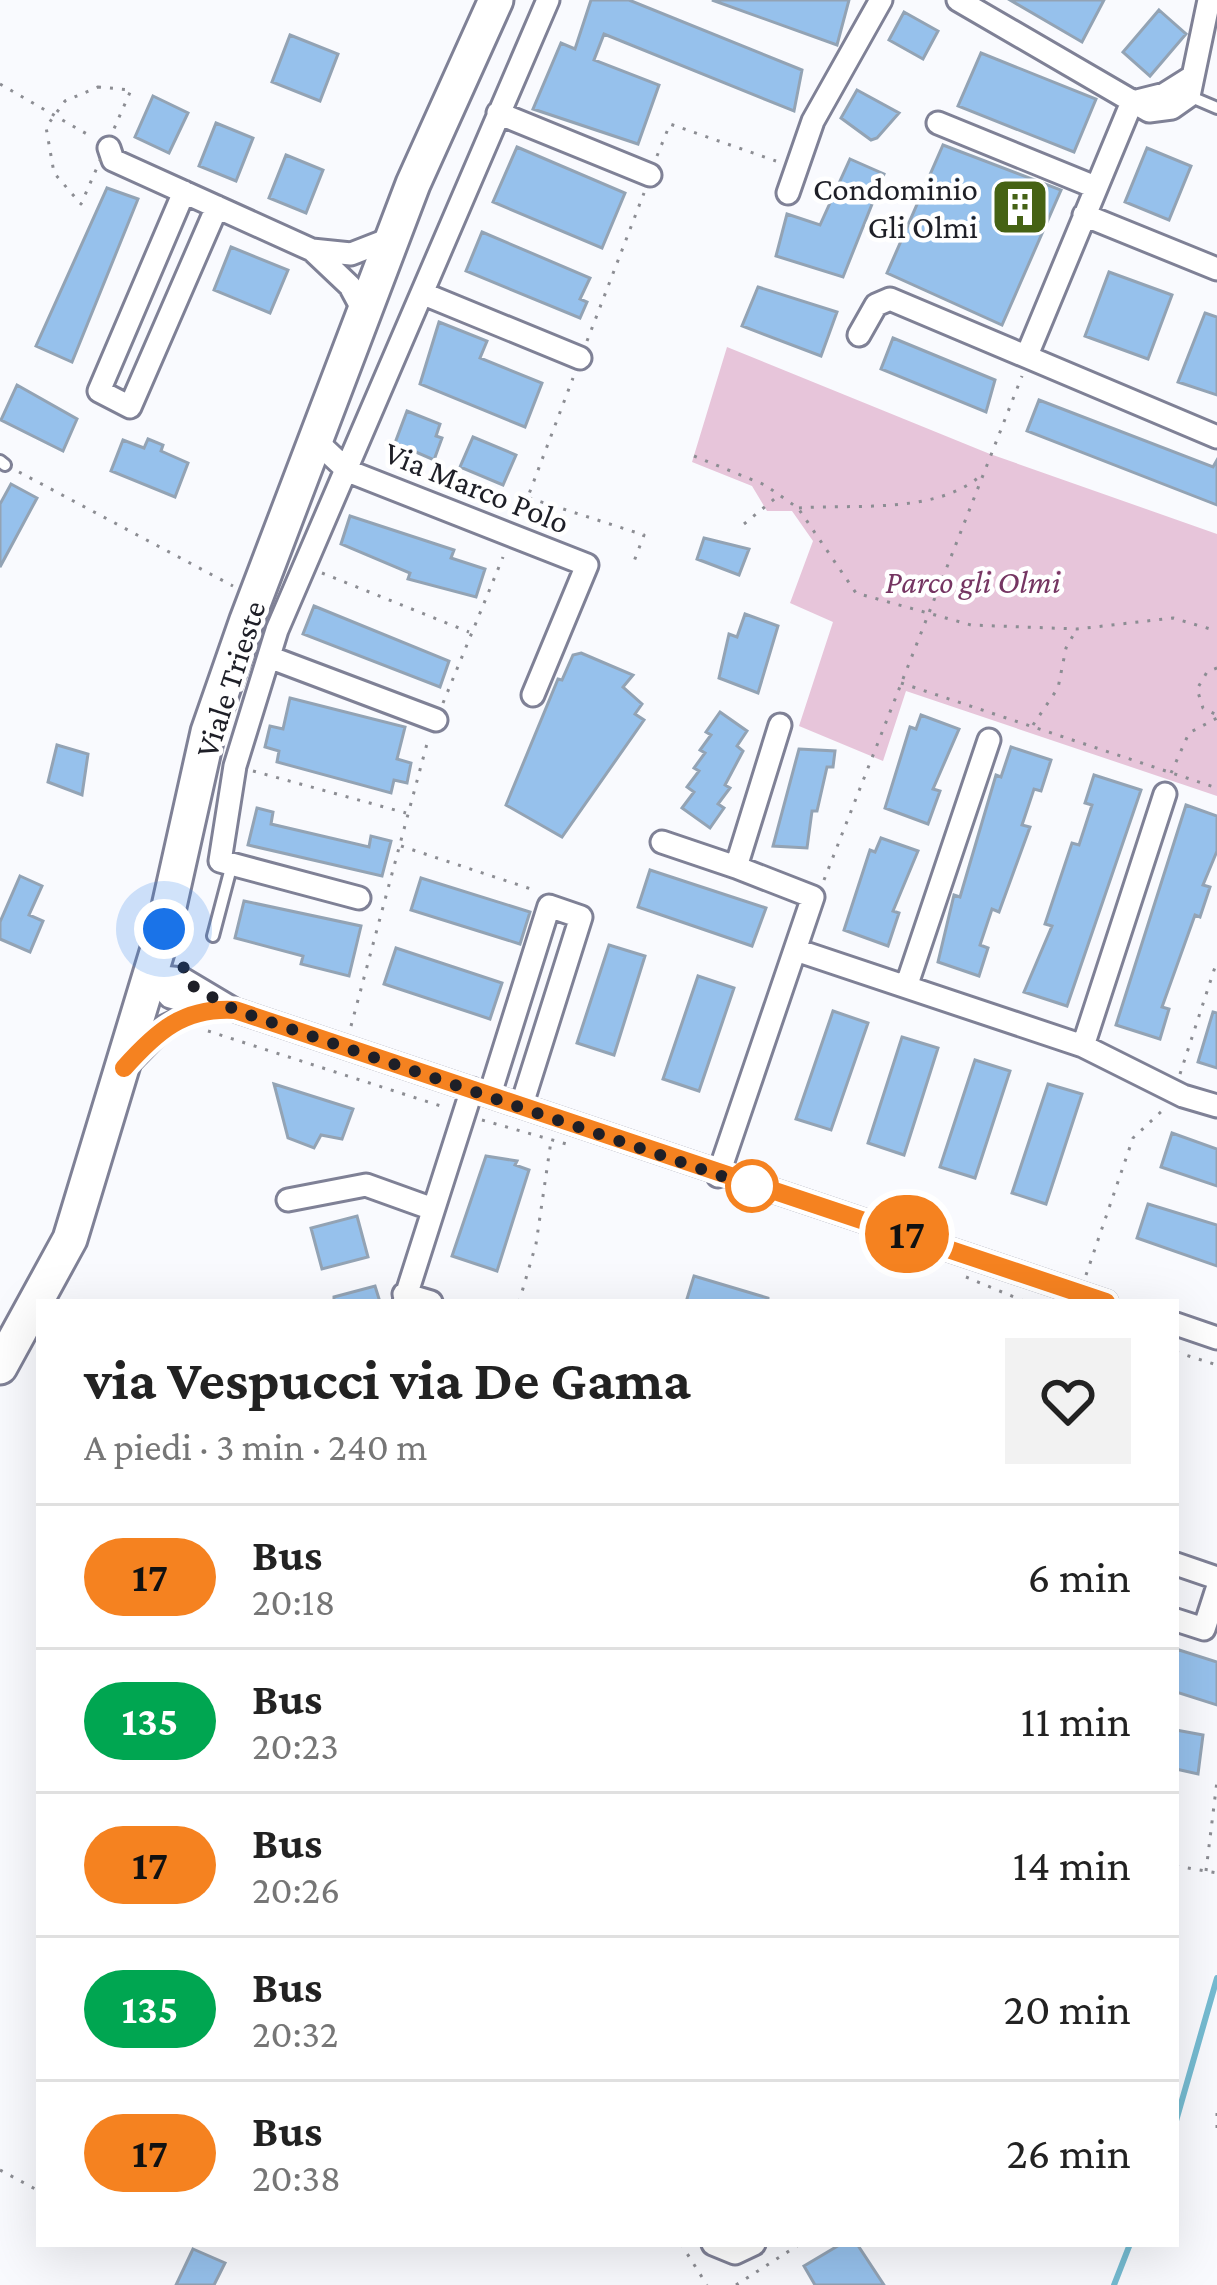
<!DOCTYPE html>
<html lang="it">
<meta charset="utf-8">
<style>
:root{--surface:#fff;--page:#f2f2f2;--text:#222;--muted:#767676;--line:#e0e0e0}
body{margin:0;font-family:"Crimson Pro",serif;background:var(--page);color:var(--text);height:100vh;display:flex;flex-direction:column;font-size:45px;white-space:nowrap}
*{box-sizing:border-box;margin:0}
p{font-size:39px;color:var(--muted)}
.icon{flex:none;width:66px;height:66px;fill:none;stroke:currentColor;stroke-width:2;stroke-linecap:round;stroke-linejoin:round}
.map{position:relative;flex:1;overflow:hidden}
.panel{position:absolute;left:36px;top:1299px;width:1143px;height:948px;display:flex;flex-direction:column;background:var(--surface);border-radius:0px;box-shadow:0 12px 48px #0002}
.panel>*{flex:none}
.badge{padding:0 24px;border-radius:39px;font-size:42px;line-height:78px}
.you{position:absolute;width:60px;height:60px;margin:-30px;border:9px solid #fff;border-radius:50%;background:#1a73e8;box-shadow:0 0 0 18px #1a73e833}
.map>.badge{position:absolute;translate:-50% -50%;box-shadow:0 0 0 6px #fff}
.round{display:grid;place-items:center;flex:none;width:126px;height:126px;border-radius:0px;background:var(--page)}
.overview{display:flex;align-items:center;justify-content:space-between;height:204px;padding:0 48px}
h1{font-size:57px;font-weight:700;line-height:90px}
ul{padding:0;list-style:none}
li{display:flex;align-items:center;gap:36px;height:144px;padding:0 48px;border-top:3px solid var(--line)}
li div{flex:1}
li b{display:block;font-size:45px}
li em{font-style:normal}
li .badge{min-width:132px;font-weight:700;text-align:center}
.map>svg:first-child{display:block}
.green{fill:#e7c5da}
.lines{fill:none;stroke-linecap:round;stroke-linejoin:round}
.stream{stroke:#75bbd1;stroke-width:6}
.building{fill:#96c1ec;stroke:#93a3b4;stroke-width:3}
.lane-casing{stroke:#7f8196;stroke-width:16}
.street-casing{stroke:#7f8196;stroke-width:27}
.secondary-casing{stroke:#7f8196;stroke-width:39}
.path{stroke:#8c8d93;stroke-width:3;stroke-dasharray:3 9;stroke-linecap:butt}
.lane{stroke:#fff;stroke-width:10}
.street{stroke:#fff;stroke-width:21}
.secondary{stroke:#fff;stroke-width:33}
.line-casing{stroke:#fff;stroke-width:27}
.line{stroke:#f58220;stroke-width:18}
.walk{stroke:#1e1f27;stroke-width:12;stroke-dasharray:0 21.6}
.stop-dot{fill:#fff;stroke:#f58220;stroke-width:6}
.labels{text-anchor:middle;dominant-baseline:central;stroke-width:9;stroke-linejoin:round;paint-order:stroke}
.poi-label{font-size:33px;fill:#1e1f27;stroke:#fff;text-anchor:end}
.street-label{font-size:33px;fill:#1e1f27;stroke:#fff}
.park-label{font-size:33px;font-style:italic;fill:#753562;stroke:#fff}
</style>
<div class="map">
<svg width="1217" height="2285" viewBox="0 0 1217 2285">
<rect width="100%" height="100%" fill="#f9fafe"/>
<path class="green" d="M727 347 990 454 1217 534V796L906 691 883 761 799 726 833 622 790 603 813 541 792 511H767L752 486 692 462Z"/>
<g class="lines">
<path class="stream" d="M1176 2121 1217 1978
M1114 2285 1130 2244"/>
</g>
<path class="building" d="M591 0H629L802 70 794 111 604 34 594 60 659 85 638 144 533 109 561 43 575 49Z
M712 0H849L837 45Z
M1010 0H1104L1082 42Z
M1159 10 1186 34 1150 76 1123 52Z
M904 12 938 31 923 59 889 40Z
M290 35 338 54 320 101 272 82Z
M981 53 1096 99 1074 152 958 106Z
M857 90 899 113 877 138 871 140 841 118Z
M153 96 188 113 169 153 135 137Z
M216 123 253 138 236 181 199 166Z
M943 145 1061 190 1002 325 887 273Z
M517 147 625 193 602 248 493 202Z
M1147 148 1191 166 1169 220 1125 202Z
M286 155 323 170 306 213 269 198Z
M850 159 884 174 843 277 776 256 787 214 820 225Z
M107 188 138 199 72 362 36 346Z
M482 232 590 278 580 299 587 302 580 318 466 271Z
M231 247 288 270 270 313 214 290Z
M1109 272 1172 295 1148 359 1085 336Z
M758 287 837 312 821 356 742 326Z
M1205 313 1217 317V395L1178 382Z
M439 322 487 341 480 358 542 383 525 427 420 384Z
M893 338 995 380 986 412 881 369Z
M17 385 77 419 63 451 1 420Z
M1039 400 1213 467 1217 460V505L1027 431Z
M407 411 440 424 436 436 442 438 434 460 395 443Z
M473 437 516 455 503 485 460 467Z
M148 439 163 445 161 451 188 463 175 497 111 471 123 440 144 448Z
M11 484 37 498 0 567V504Z
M350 516 454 550 451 558 485 569 476 597 408 579 410 573 341 544Z
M704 538 749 549 739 575 697 559Z
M314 606 449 661 440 687 303 634Z
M745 614 778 626 758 693 719 678 729 634 737 637Z
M581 653 633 675 623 687 642 704 635 714 644 720 562 837 506 805 558 679 562 680 573 655Z
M290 698 405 727 397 759 411 763 407 783 394 780 391 793 277 762 279 751 265 747 270 726 283 729Z
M720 712 747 731 737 746 743 751 725 785 730 788 718 804 724 808 710 828 682 808 694 792 687 787 699 771 694 768 705 753 700 750 711 735 706 732Z
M921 715 959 729 933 789 940 791 928 824 885 808 910 727 916 729Z
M57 745 88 754 82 795 48 782Z
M1011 747 1051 760 1041 791 1034 789 1022 825 1030 827 999 912 992 909 980 945 988 948 979 976 938 962 954 895 960 897 996 775 1001 777Z
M799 749 835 751 833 767H827L817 811H812L807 848 773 846Z
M1094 775 1141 790 1067 1006 1024 992 1052 926 1045 924 1072 843 1079 845 1092 805 1085 803Z
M1186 805 1217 816V851L1203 885 1210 887 1200 917 1195 915 1162 1007 1169 1009 1160 1039 1116 1025Z
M257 808 273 812 271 824 369 847 371 836 391 841 382 876 248 845Z
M881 838 918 851 893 911 899 913 888 946 844 930 870 850 875 852Z
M650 870 766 908 752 946 638 907Z
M20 876 42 886 29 915 43 921 30 952 0 939V922Z
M421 878 530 912 520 944 411 910Z
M244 901 361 926 349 976 301 964 303 956 235 938Z
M609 945 645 956 614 1055 577 1043Z
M396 948 502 983 490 1019 384 984Z
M698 976 734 988 699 1091 663 1079Z
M833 1011 868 1023 831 1130 796 1119Z
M1213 1012 1217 1013V1068L1198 1062Z
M902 1037 938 1048 904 1155 868 1143Z
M975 1060 1010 1071 975 1178 940 1167Z
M274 1084 353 1109 342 1139 321 1135 314 1148 288 1138Z
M1048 1084 1082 1094 1046 1204 1012 1193Z
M1172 1133 1217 1149V1186L1161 1167Z
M486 1156 517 1161 515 1165 529 1170 497 1271 452 1256Z
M1148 1204 1217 1225V1266L1137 1238Z
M357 1216 368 1257 322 1269 311 1228Z
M694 1276 768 1298V1302H686Z
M375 1286 380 1302H334V1297Z
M1176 1649 1217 1662V1705L1176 1692Z
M1176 1730 1203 1735 1198 1774 1176 1769Z
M841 2244H857L884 2285H815L804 2266Z
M193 2249 225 2263 214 2285H176Z"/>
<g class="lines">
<defs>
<path id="lane" d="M1189 96 1217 108
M0 461 5 465
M213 936 232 864"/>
<path id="street" d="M958 0 1149 111 1172 108 1189 96 1209 0
M1133 102 1165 94 1192 77
M498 113 650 175
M938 123 1095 187
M109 148 113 160 312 250 351 254 392 238
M184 192 99 391 130 407 217 207
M788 193 813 121 881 0
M1084 215 1217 269
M312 250 350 286 364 312
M424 294 580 358
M859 335 876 305 890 299 1217 437
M1027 355 1132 102
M314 439 348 471 587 565 533 695
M269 657 436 720
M662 842 736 867
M359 898 220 861 235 766 277 630 548 0
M796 950 1083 1046 1183 1096 1217 1106
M151 976 183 979 235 1010 1106 1302
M151 976 170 997 210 1008
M907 984 989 740
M1083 1046 1165 794
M129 1063 164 1027 204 1008
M490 1094 549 906 581 917 522 1104
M718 1176 813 897 736 867 780 725
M288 1200 366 1185 430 1208
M404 1294 431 1302
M404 1302 472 1089
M1176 1324 1217 1338
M1176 1564 1217 1578
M1176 1620 1204 1629 1217 1589
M713 2244 735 2253 754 2244"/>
<path id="secondary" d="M0 1367 70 1239 164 929 208 732 247 620 413 184 496 0"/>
</defs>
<use href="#lane" class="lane-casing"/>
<use href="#street" class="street-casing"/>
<use href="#secondary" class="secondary-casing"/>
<path class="path" d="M0 84 92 137
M98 87 131 90 81 204 54 173 46 127 65 101Z
M657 156 670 124 776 161
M587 341 644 193
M694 456 765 485 798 508 856 593 971 625 1077 629 1173 618 1217 631
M19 472 233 586
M529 498 644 535 633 564
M799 508C856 504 934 514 979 477
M521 515 573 378
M744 524 778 496
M322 573 469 632
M1217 668 1207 672 1197 689 1203 708 1217 715
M901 683 1217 788
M443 703 503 557
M1033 725 1058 688 1066 648 1075 632
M253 771 406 813
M1171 773 1189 733 1217 718
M401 846 534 890
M824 880 1022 376
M351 1026 428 740
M208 1031 444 1107
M1180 1074 1217 961
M482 1120 570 1145
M1086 1275 1133 1138 1164 1109
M966 1277 1026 1302
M519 1302 536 1244 551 1141
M1176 1352 1217 1365
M1176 1866 1217 1873
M1206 1871 1217 1781
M1217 2113V2131
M0 2170 39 2191
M681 2244 707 2285
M736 2285 800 2244"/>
<use href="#lane" class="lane"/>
<use href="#street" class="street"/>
<use href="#secondary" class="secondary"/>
</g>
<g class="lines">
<defs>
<path id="line" d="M124 1068C157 1031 184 1007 235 1010L1106 1302"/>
</defs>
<use href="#line" class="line-casing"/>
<use href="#line" class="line"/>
<path class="walk" d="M164 929 193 986 235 1010 757 1188 752 1186"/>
</g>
<defs>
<symbol id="building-square" viewBox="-11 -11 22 22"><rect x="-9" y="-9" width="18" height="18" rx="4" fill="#456214" stroke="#fff"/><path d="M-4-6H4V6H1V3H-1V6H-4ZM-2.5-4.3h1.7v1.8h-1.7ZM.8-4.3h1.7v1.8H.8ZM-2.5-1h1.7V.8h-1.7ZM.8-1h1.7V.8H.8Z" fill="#fff"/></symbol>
</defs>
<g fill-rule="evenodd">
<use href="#building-square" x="987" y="174" width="66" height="66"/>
</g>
<circle class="stop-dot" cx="752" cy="1186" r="24"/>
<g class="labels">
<g class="poi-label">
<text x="978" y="188">Condominio<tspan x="978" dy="38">Gli Olmi</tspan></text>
</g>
<g class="street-label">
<text transform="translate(477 487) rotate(22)">Via Marco Polo</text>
<text transform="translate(230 679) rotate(-72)">Viale Trieste</text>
</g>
<g class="park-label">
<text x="973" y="581">Parco gli Olmi</text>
</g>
</g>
</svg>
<div class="you" style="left:164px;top:929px"></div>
<b class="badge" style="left:907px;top:1234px;background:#f58220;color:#111">17</b>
<section class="panel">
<div class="overview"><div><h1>via Vespucci via De Gama</h1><p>A piedi · 3 min · 240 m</p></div><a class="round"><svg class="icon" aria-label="heart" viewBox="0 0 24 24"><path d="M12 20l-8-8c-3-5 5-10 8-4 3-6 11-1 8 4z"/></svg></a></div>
<ul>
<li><span class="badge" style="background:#f58220;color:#111">17</span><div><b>Bus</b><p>20:18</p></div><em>6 min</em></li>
<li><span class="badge" style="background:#00a651;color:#fff">135</span><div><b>Bus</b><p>20:23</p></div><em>11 min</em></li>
<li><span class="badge" style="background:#f58220;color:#111">17</span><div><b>Bus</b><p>20:26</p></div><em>14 min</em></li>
<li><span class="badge" style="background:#00a651;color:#fff">135</span><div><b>Bus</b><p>20:32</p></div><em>20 min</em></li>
<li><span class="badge" style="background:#f58220;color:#111">17</span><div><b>Bus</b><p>20:38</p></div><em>26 min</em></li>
</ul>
</section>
</div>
